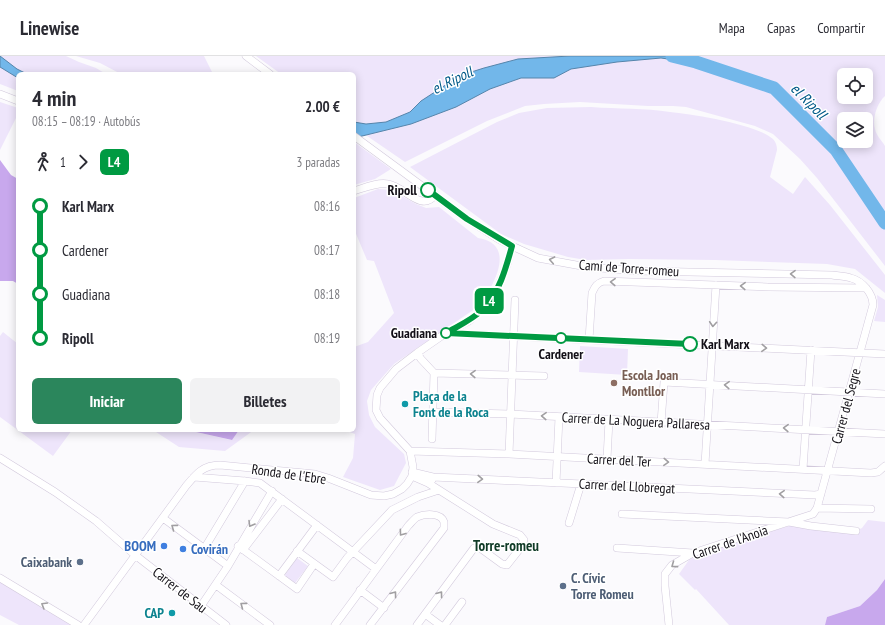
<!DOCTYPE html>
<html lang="es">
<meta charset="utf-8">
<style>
:root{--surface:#fff;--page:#f2f2f3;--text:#2b2b33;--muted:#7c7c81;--line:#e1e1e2;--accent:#2b865c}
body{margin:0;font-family:"PT Sans Narrow",sans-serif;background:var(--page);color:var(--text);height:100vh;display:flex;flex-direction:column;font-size:15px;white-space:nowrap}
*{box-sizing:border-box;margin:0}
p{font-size:13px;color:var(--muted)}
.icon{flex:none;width:22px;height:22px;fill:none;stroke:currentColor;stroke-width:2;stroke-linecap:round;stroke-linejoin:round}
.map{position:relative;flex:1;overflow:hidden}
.side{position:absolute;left:16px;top:16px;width:340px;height:360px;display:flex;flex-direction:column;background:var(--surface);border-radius:6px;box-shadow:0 2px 10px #0003}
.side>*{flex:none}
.badge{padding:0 8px;border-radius:6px;font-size:14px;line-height:26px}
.buttons{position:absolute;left:837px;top:12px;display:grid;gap:8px}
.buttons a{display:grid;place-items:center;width:36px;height:36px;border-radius:6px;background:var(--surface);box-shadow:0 2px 10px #0003;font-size:20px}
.map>.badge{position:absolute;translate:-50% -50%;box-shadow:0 0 0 2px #fff}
.legs{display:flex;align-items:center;gap:6px;height:44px;padding:0 16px;font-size:13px}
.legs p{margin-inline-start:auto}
.head{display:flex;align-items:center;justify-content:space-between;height:68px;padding:0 16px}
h1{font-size:22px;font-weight:700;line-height:30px}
.button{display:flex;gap:8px;margin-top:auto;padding:8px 16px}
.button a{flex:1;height:46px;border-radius:6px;background:var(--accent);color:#fff;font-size:16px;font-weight:700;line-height:46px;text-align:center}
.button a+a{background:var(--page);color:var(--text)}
ul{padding:0 16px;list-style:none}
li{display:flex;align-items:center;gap:14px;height:44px;font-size:15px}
li i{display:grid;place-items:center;width:6px;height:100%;margin:0 5px;background:currentColor}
li i::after{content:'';width:10px;height:10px;margin:-5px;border:3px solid;border-radius:50%;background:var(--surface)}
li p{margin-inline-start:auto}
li:first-child i{background:linear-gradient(#0000 50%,currentColor 0)}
li:last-child i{background:linear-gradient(currentColor 50%,#0000 0)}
header{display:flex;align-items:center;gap:24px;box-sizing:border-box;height:56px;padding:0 20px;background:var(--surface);border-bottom:1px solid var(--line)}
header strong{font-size:19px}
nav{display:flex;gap:22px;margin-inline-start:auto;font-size:14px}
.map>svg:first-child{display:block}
.green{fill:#eee5fb;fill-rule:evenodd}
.forest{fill:#c8a8ed}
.water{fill:#72b7ea;stroke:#5685ab}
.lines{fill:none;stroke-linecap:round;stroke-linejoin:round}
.river{stroke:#72b7ea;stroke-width:13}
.minor-casing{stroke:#d2c9dc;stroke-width:8}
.minor{stroke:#fff;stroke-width:7}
.oneway{stroke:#a19fa2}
.line-1-casing{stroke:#fff;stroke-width:9}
.line-1{stroke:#009a42;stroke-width:6}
.stop-1-dot{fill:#fff;stroke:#009a42;stroke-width:2}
.education-dot{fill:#8d6e63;stroke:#fff;stroke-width:1.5}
.culture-dot{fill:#0f9aa8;stroke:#fff;stroke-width:1.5}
.shop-dot{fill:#3f7fe0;stroke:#fff;stroke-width:1.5}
.service-dot{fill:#5c6f8a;stroke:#fff;stroke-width:1.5}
.labels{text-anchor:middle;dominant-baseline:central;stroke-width:3;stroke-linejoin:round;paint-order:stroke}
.stop-label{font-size:14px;font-weight:bold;fill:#131017;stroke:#fff;text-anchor:end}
.street-label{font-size:14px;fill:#131017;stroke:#fff}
.education-label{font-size:14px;font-weight:bold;fill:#785e54;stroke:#fff;text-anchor:start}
.culture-label{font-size:14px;font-weight:bold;fill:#0d838f;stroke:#fff;text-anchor:start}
.shop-label{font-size:14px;font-weight:bold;fill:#366cbe;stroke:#fff;text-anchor:end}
.service-label{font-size:14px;font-weight:bold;fill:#4e5e75;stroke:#fff;text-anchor:end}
.water-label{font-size:15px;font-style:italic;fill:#005988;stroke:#fff}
.neighbourhood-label{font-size:15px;font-weight:bold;fill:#103b27;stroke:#fff}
</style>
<header>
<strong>Linewise</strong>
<nav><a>Mapa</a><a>Capas</a><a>Compartir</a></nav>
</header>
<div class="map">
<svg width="885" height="569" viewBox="0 0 885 569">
<rect width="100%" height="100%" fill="#fbfafd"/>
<path class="green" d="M0 0H66L79 6 96 12 106 18H18V35L0 28Z
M76 0H204L213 18H121L100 7Z
M256 0H885V40C877 47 872 63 875 73 876 79 882 85 885 90V210L817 122 800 103 773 78 755 70 686 51 673 50H648L580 46 544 48 525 50 487 65 405 106 354 71V18H281ZM844 19H866V41H844ZM844 63H866V85H844Z
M0 46 18 52V58L0 94Z
M591 51C618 53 645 52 670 56 693 58 758 69 773 83 776 86 777 90 777 94L770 121 793 138 805 121 830 149 885 219V237L855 213 827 208 715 204 629 203 586 204 568 201 524 188 501 178 410 111 497 66 519 57 547 52Z
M354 86 391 113 375 123 354 129Z
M378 133 391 134 416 148 426 152 439 151 478 182C518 188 493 231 479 250L394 308 371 334 367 345 369 359 375 371 404 398 406 407 394 430 380 434 343 421 353 402 355 378 344 374H354V291L368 286 394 257 374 205 367 204 354 173V142Z
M877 239 885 244V266L874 265 878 251Z
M3 276 18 288V374H72L53 400 0 361V280Z
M580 290 628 293 627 319 579 316Z
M153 374H187L231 384 239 374H254L225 395 179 391Z
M868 464 885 466V523L877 534 860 550 827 561 825 569H729L696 533 695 534 679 518 689 504 702 497 745 482 793 469 817 474 851 477 862 472Z
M297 502 308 510 295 527 285 520V519Z
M0 524 44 553 74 569H19L0 559Z"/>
<path class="forest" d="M0 104 11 119 18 123V228L13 225H0Z
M187 374H239L232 384Z
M885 523V569H825L827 561 860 550 877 534Z"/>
<path class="water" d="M0 0 17 13 27 18H18V22L0 11Z
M570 0H684L701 8 661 2 617 6 571 13 554 22H521L490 33 456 51 411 68 354 82V66L366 68 386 66 410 56 421 45 444 30 465 18 484 12 518 3Z"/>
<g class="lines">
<path class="river" d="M672 0 696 6 774 32 836 94 885 167"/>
<defs>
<path id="minor" d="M246 0 270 18
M0 38 18 45
M354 80 467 163 498 183 512 190 538 202 587 211 639 215 832 219C838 220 845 220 851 222 862 225 873 237 873 249L817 452 813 458 693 497 672 509 665 518V530L669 569
M354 135C364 132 377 126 388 128 404 130 421 157 435 139
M446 277 885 298
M589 284 592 237C595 230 597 227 604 225L768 231 866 232
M417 297 421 303 434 317
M434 317 544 320
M433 356 510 358 885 378
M661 367 664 326 885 338
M432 383 434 317
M410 395 509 398 871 417 878 416 885 410
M509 398 515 244
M0 402 55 436 96 465 135 499 226 569
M607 403 609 364
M705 408 716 229
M803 413 811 294
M412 416 433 421
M412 420 428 427 432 424 433 421 815 439 821 438
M194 421 245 425 260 427 376 513
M556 427 559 361
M817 452 871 453
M622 458 789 466 811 470 856 475
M163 462 228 510
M569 467 581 428
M238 490 297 533 314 508
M617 492 693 497
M204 493 245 425
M243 494 282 443
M297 495 333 521 347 502 392 454 418 441 439 434
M279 520 317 469
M0 522 78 569
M216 529 270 569
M360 534 384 552
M201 550 228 510 272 435
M425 558 440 569
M84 569 186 430C196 418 203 409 220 409L315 418 328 422 371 439 384 440 393 438 402 433 407 428 412 420 413 411 410 395 380 362 376 354 377 339 380 332 396 313 417 297 446 277 469 265 482 254 497 233 507 209 512 190
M335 569 408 470C411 467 414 463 417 461 424 458 441 456 444 466 444 468 444 470 444 472L370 569
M417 569 474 492H480L502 508 507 509 522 490 524 484 520 479 493 468 428 427
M445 569 462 546"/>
</defs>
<use href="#minor" class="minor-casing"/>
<use href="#minor" class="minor"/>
</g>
<defs><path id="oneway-chevron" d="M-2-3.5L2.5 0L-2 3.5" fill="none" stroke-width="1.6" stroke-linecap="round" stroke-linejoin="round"/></defs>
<g class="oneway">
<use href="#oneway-chevron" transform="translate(552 204) rotate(-169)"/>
<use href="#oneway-chevron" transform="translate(793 218) rotate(-179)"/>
<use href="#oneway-chevron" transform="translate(613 226) rotate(-178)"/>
<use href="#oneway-chevron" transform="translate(743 230) rotate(-178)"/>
<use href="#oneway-chevron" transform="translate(713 268) rotate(94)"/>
<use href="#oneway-chevron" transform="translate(764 292) rotate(3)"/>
<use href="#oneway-chevron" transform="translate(473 318) rotate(-178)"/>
<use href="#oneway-chevron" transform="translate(727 329) rotate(-177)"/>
<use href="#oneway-chevron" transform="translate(544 360) rotate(-177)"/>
<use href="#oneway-chevron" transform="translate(786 372) rotate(-178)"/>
<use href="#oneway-chevron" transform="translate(666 406) rotate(3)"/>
<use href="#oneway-chevron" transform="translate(480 423) rotate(3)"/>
<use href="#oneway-chevron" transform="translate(782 438) rotate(-177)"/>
<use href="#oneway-chevron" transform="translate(251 468) rotate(121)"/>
<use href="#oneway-chevron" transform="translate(174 471) rotate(-144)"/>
<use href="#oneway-chevron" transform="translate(402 477) rotate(126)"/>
<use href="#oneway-chevron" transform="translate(674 509) rotate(144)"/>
<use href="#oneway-chevron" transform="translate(394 538) rotate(-53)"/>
<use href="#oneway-chevron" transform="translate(440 538) rotate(-53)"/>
<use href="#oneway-chevron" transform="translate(44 549) rotate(-149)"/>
<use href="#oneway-chevron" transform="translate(243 549) rotate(-143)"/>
</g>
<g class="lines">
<defs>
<path id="line-1" d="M428 134 467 163 512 190C506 212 499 238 482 254 472 264 458 270 446 277L690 288"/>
</defs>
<use href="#line-1" class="line-1-casing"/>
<use href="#line-1" class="line-1"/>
</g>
<g class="stop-1-dot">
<circle cx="428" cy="134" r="7"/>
<circle cx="446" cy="277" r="5"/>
<circle cx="561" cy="282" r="5"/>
<circle cx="690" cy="288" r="7"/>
</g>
<circle class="education-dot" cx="614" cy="327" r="4"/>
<g class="culture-dot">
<circle cx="405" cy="348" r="4"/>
<circle cx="172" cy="557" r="4"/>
</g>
<g class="shop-dot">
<circle cx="164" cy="490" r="4"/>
<circle cx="183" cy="493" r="4"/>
</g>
<g class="service-dot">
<circle cx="80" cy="506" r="4"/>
<circle cx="563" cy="530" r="4"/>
</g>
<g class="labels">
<g class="stop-label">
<text x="417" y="134">Ripoll</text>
<text x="437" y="277">Guadiana</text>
<text x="701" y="288" text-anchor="start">Karl Marx</text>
<text x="561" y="298" text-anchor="middle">Cardener</text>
</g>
<g class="street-label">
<text transform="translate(629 212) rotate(4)">Camí de Torre-romeu</text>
<text transform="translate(846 350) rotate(-75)">Carrer del Segre</text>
<text transform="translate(636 365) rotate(3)">Carrer de La Noguera Pallaresa</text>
<text transform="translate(619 404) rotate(3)">Carrer del Ter</text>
<text transform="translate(289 418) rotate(8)">Ronda de l'Ebre</text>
<text transform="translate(627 430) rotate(3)">Carrer del Llobregat</text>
<text transform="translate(730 486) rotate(-19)">Carrer de l'Anoia</text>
<text transform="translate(180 534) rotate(38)">Carrer de Sau</text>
</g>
<g class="education-label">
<text x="622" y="319">Escola Joan<tspan x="622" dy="16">Montllor</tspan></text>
</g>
<g class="culture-label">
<text x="413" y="340">Plaça de la<tspan x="413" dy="16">Font de la Roca</tspan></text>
<text x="164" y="557" text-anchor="end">CAP</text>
</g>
<g class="shop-label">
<text x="156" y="490">BOOM</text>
<text x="191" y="493" text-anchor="start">Covirán</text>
</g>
<g class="service-label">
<text x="72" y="506">Caixabank</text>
<text x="571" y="522" text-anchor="start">C. Cívic<tspan x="571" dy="16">Torre Romeu</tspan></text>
</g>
<g class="water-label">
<text transform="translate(452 24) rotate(-26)">el Ripoll</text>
<text transform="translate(809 45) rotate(45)">el Ripoll</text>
</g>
<g class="neighbourhood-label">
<text x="506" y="489">Torre-romeu</text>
</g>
</g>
</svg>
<div class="buttons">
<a><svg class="icon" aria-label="locate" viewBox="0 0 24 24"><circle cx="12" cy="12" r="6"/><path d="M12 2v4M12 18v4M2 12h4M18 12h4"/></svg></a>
<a><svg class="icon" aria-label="layers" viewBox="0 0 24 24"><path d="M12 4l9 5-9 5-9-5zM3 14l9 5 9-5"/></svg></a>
</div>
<b class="badge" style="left:489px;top:245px;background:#009a42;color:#fff">L4</b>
<section class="side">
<div class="head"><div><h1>4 min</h1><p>08:15 – 08:19 · Autobús</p></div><b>2.00 €</b></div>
<div class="legs"><svg class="icon" aria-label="walk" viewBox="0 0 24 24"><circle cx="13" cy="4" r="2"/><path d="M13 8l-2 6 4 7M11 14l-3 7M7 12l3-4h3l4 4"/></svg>1<svg class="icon" aria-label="forward" viewBox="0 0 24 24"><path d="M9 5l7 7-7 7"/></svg><b class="badge" style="background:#009a42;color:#fff">L4</b><p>3 paradas</p></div>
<ul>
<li><i style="color:#009a42"></i><b>Karl Marx</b><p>08:16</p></li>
<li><i style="color:#009a42"></i><span>Cardener</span><p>08:17</p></li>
<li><i style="color:#009a42"></i><span>Guadiana</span><p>08:18</p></li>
<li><i style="color:#009a42"></i><b>Ripoll</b><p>08:19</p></li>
</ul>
<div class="button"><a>Iniciar</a><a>Billetes</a></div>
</section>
</div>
